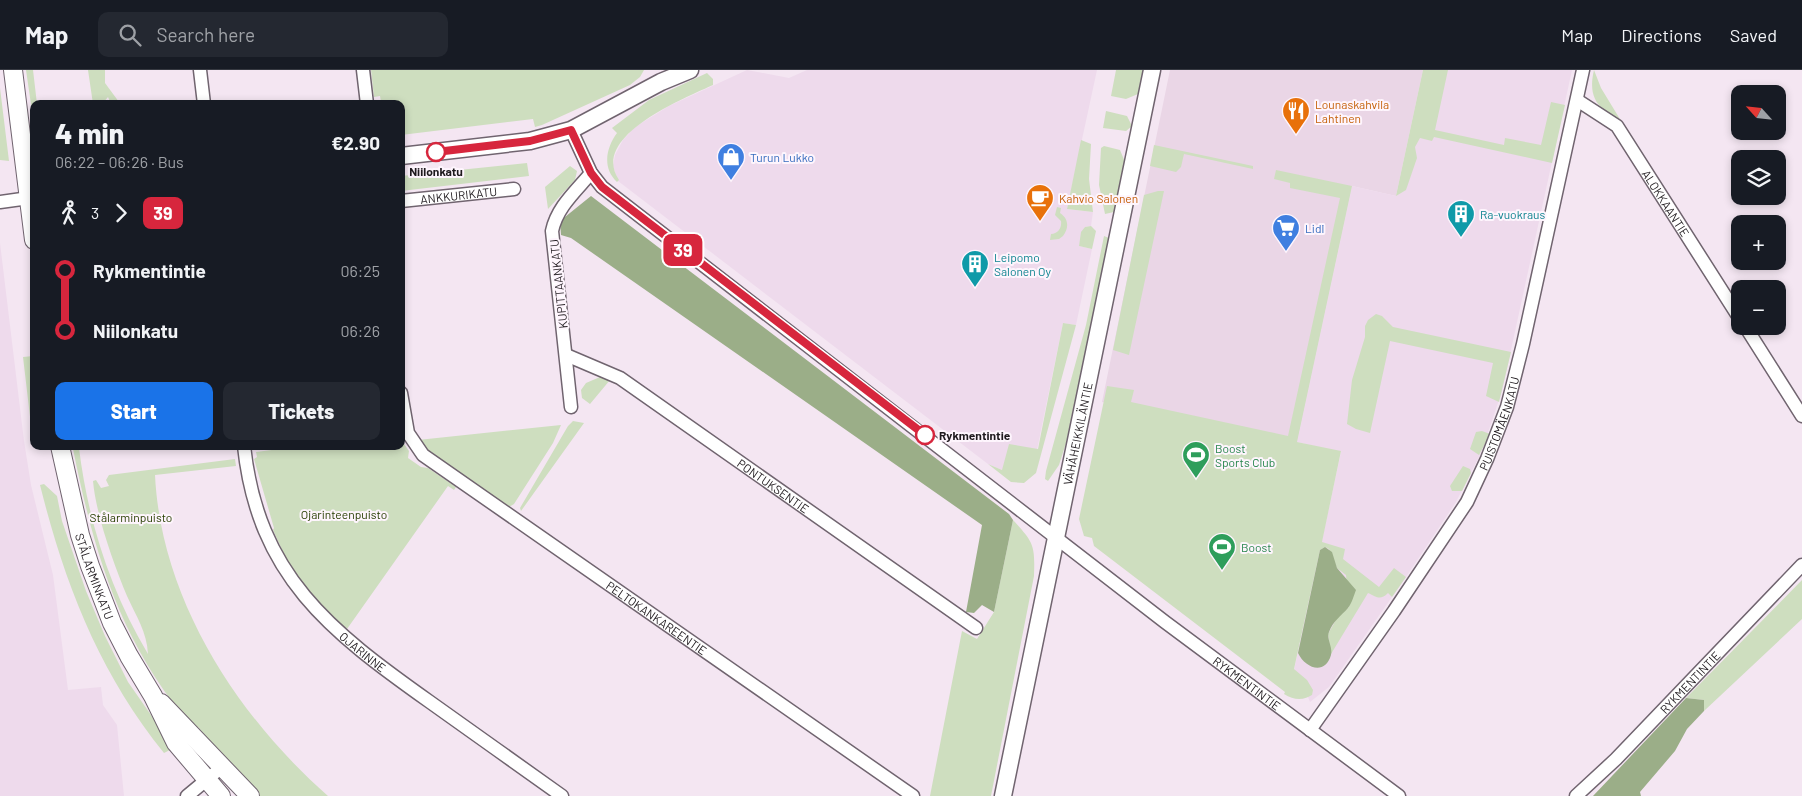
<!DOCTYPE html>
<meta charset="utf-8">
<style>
:root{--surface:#171b24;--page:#242831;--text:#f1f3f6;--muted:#9ea1a6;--line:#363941;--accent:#1a73e8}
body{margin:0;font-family:Barlow,sans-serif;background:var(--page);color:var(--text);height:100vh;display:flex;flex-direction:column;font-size:19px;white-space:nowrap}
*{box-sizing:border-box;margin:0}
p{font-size:16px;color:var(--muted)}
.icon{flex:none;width:28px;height:28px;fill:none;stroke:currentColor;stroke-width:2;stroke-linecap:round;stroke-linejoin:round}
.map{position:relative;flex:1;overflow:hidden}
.side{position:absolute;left:30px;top:30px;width:375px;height:350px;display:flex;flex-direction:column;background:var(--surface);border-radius:10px;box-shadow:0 2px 8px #0003}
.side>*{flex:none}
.badge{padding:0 10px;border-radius:8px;font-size:18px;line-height:32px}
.needle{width:32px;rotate:297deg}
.fabs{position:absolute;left:1731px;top:15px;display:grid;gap:10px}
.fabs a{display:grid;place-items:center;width:55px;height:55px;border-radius:10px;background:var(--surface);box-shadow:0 2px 8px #0003;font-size:25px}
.map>.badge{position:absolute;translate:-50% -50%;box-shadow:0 0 0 2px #fff}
.legs{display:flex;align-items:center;gap:8px;height:55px;padding:0 25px;font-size:16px}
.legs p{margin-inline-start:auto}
.summary{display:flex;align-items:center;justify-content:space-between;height:85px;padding:0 25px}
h1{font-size:28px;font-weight:800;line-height:38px}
.action{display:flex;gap:10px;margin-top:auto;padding:10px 25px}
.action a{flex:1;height:58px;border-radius:10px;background:var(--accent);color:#fff;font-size:20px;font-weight:800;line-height:58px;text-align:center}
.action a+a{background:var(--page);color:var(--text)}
ul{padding:0 25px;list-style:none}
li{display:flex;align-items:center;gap:18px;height:60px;font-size:19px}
li i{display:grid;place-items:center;width:8px;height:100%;margin:0 6px;background:currentColor}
li i::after{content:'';width:12px;height:12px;margin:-6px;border:4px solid;border-radius:50%;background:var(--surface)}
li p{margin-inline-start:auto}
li:first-child i{background:linear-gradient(#0000 50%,currentColor 0)}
li:last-child i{background:linear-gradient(currentColor 50%,#0000 0)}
header{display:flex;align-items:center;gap:30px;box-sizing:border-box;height:70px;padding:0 25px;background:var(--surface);border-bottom:1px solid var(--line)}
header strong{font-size:24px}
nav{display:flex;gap:28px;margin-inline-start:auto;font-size:18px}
.search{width:350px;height:45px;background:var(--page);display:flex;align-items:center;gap:12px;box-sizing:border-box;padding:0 18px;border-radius:10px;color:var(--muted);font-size:19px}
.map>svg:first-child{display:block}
.commercial{fill:#ead6e6}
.built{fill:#eedaec}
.green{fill:#cedebf}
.forest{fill:#9bae88}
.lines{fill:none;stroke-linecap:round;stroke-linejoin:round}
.minor-casing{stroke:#70646f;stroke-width:15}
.tertiary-casing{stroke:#70646f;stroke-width:19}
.secondary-casing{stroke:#70646f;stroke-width:20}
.minor{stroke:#fff;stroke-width:12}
.tertiary{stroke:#fff;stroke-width:16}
.secondary{stroke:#fff;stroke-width:18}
.line-1-casing{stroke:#fff;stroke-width:11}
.line-1{stroke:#d7263d;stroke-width:8}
.stop-1-dot{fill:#fff;stroke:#d7263d;stroke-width:2.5}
.labels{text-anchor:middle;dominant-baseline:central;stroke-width:4;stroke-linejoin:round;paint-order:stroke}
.food-label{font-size:12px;fill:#c56008;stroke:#fef5fd;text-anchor:start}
.shop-label{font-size:12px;fill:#366cbe;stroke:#fef5fd;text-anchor:start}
.stop-label{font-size:12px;font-weight:bold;fill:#1f1a1e;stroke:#fef5fd}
.street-label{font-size:12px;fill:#1f1a1e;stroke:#fef5fd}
.culture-label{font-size:12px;fill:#0d838f;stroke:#fef5fd;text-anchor:start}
.leisure-label{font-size:12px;fill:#27864d;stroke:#fef5fd;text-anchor:start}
.park-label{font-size:12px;fill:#283f02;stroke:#fef5fd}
</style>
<header>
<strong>Map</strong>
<div class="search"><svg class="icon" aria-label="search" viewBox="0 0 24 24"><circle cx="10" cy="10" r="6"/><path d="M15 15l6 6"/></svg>Search here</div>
<nav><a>Map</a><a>Directions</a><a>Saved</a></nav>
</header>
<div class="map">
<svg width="1802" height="726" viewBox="0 0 1802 726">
<rect width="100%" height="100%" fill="#f4e6f2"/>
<path class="commercial" d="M1170 0H1423L1396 126 1352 116 1297 372 1102 332Z"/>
<path class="built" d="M747 0 789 8 807 0H1097L1067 139 1093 142 1091 156 1085 157 1079 176 1092 179 1076 255 1063 253 1037 380 1002 400 988 394 618 111 613 96 615 85 623 70 635 57 669 36Z
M1423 0H1572L1502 321 1481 383 1456 432 1406 507 1329 617 1310 632 1308 627 1302 629 1291 614 1341 382 1297 372 1352 116 1396 126Z
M0 173 24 371 31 415 53 505 68 620 101 617 103 635 117 655 124 726H0Z"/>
<path class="green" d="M26 0H33L37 34H34V55Z
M88 0H105V13L119 32 111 34 108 27 102 34H93Z
M371 0H644L640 7 630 15 542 55 535 57 533 49 401 65V34H377L381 32 380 26 374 27Z
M1116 0H1143L1138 24 1126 29 1111 26Z
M1423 0H1448L1435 60 1504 75 1505 68 1541 75 1551 32 1565 35 1552 93 1434 67 1432 71 1420 68 1415 77 1417 88 1406 120 1396 126Z
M1594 0 1601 18 1626 59C1604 39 1586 34 1594 0Z
M707 3 713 9V15C685 28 589 66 619 110L617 112C602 98 606 78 617 63L612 58 649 30Z
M0 18 9 91 0 90Z
M1106 41 1127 46 1132 56 1126 61 1103 58Z
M1081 70 1091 74 1089 109 1093 142 1067 139Z
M1154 75 1253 96V99L1184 84 1181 97 1176 102 1150 96Z
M1104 76 1120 80 1125 92 1114 142 1105 144 1099 115 1101 78Z
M527 93 529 106 401 121V106Z
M570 96 577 101 575 110 548 139 545 117Z
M1276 100 1352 116 1297 372 1341 381 1322 472 1345 479 1343 489 1379 517 1394 498 1406 507 1392 527 1388 523C1380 531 1377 527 1368 523L1331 584 1328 564 1337 548 1349 537 1346 505 1337 498 1329 479 1325 477 1320 480 1294 599 1307 610 1313 620 1312 625C1302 631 1294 630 1284 624L1285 622 1094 476 1092 468 1084 466 1079 449 1107 316 1134 320 1131 332 1288 366 1340 128 1290 118V113L1274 109Z
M1158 121H1164L1129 285 1113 280 1144 125Z
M1057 137 1061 138 1060 143C1069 149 1069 158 1063 166L1059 169 1050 170 1051 164C1058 164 1062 158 1061 151L1055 145Z
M1091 156 1096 161 1092 179 1079 176 1081 162 1085 157Z
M1104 166 1109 168 1066 373 1059 395 1048 411 1045 409 1046 401 1086 255Z
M1376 244 1382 246 1393 257 1511 282 1499 332 1486 326 1493 293 1390 271 1370 363 1356 359 1347 354 1352 310 1365 267V256L1368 250Z
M1063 253 1076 255 1036 403 1024 413 1011 412 988 394 1002 400 1009 374 1038 379Z
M33 286 34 292 33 372 23 287Z
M600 307 610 310 590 334 582 328 581 320 586 313Z
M573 351 584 353 521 441 520 438 568 356Z
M561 355 553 373 514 434 509 437 430 382 418 370Z
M1482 361 1490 364 1479 385 1470 379 1476 362Z
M401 374H404L409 381 408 388 421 397 428 398 456 417 454 420 448 416 347 559 319 535 302 514 287 491 273 460 274 458 254 389 257 387 256 382 303 376H401Z
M79 378C88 451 110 520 148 584 147 562 136 546 127 526 114 495 96 445 93 411L96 410 101 418 109 416 106 410 109 405 235 389 236 396 155 405C161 529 237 646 328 726H257L198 657 195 660C121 575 95 487 73 379Z
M1463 396 1470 399 1471 403 1462 421H1452L1450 416Z
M44 414 57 426 62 451 86 521 105 566 128 612 174 678 164 683C99 602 65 515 40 415Z
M1013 450C1034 473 1035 475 1034 506L991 726H930L962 561 977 569 994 542Z
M1802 510V549L1704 641V630L1686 628Z"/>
<path class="forest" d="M591 126 1009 444 1013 450 994 542 982 535 974 543 966 542 982 455 571 168 561 165 560 151Z
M1325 477 1332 482 1337 498 1356 520C1354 525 1352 533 1348 538 1341 546 1333 551 1329 562 1326 568 1333 577 1331 585 1325 606 1305 598 1298 583L1320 480Z
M1686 628 1704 630V641L1687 659 1675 681 1640 722 1641 726H1593Z"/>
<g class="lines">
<defs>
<g id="minor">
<path d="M200 0 204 34"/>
<path d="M363 0 367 34"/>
<path id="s1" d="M1577 30 1617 56 1740 249"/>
<path id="s2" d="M571 60 591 103 602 117 1165 552 1399 726"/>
<path id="s3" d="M401 131 514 119"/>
<path d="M0 132 29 128"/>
<path d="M1745 256 1802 346"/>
<path id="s4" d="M566 285 620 308 976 558"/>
<path id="s5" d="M401 323 408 363 423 385 913 726"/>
<path d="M571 337 552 161C557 137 576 121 591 103"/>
<path id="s6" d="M244 376C258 506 330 561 430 632 474 663 518 695 562 726"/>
<path id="s7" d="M1310 660 1394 541 1467 432 1487 389 1507 337 1523 274 1583 0"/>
<path d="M187 726 222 697"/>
<path id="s8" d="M1576 726 1616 689 1802 495"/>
</g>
<g id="tertiary">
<path d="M401 86 530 71 571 60 661 12 690 0"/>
<path id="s9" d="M1003 726 1152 0"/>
</g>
<g id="secondary">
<path d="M13 0 34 170"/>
<path id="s10" d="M60 376 80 465 90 496 112 553 129 586 153 626 176 673 221 726"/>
<path d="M161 633 250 726"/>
</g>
</defs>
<use href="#minor" class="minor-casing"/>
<use href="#tertiary" class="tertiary-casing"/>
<use href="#secondary" class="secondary-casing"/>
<use href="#minor" class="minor"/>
<use href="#tertiary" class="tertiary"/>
<use href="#secondary" class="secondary"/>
</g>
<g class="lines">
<defs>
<path id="line-1" d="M436 82 530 71 571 60 591 103 602 117 925 365"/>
</defs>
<use href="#line-1" class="line-1-casing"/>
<use href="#line-1" class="line-1"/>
</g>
<defs>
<symbol id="restaurant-pin" viewBox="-11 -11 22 30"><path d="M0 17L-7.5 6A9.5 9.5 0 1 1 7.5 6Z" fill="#e8710a" stroke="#fef5fd"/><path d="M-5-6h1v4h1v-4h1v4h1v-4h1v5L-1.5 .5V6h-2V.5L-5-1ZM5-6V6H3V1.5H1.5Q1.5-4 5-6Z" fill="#fff"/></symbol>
<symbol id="shop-pin" viewBox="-11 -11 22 30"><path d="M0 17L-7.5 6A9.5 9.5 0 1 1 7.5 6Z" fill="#3f7fe0" stroke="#fef5fd"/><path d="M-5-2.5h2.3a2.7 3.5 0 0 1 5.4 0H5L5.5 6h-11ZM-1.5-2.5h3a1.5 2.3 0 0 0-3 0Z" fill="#fff"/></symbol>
<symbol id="cafe-pin" viewBox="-11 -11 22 30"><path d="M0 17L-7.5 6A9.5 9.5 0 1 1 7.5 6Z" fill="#e8710a" stroke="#fef5fd"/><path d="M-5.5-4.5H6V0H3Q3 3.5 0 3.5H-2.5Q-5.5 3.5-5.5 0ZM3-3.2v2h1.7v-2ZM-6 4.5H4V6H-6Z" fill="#fff"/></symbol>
<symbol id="building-pin" viewBox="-11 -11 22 30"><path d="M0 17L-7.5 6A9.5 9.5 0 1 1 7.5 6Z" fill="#0f9aa8" stroke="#fef5fd"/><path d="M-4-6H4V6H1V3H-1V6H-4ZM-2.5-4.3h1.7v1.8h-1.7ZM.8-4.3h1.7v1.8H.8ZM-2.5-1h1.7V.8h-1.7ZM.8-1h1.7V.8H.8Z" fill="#fff"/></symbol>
<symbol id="supermarket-pin" viewBox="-11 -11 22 30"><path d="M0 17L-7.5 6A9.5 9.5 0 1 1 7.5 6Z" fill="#3f7fe0" stroke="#fef5fd"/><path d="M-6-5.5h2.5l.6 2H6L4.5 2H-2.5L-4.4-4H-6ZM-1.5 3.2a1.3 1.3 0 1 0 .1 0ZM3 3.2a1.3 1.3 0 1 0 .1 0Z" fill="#fff"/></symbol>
<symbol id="stadium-pin" viewBox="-11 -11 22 30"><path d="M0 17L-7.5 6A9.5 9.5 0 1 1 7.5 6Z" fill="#2e9e5b" stroke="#fef5fd"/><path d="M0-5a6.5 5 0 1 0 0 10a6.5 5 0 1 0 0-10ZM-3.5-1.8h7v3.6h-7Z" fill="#fff"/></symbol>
</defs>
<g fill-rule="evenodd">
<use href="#restaurant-pin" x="1280" y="25" width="32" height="43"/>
<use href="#shop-pin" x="715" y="71" width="32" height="43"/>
<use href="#cafe-pin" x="1024" y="112" width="32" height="43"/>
<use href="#building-pin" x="1445" y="128" width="32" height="43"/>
<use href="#supermarket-pin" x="1270" y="142" width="32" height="43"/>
<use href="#building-pin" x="959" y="178" width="32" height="43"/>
<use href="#stadium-pin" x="1180" y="369" width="32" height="43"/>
<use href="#stadium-pin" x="1206" y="461" width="32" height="43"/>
</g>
<g class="stop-1-dot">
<circle cx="436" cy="82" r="9"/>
<circle cx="925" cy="365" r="9"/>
</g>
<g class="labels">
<g class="food-label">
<text x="1315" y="34">Lounaskahvila<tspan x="1315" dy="14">Lahtinen</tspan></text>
<text x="1059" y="128">Kahvio Salonen</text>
</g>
<g class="shop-label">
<text x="750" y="87">Turun Lukko</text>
<text x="1305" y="158">Lidl</text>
</g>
<g class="stop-label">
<text x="436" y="101">Niilonkatu</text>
<text x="939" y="365" text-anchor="start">Rykmentintie</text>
</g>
<g class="street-label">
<text stroke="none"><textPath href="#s3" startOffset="58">ANKKURIKATU</textPath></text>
<text stroke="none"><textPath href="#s1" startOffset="139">ALOKKAANTIE</textPath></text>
<text transform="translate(558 214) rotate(-96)">KUPITTAANKATU</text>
<text stroke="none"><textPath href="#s7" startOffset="362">PUISTOMÄENKATU</textPath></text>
<text stroke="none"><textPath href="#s9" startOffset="370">VÄHÄHEIKKILÄNTIE</textPath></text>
<text stroke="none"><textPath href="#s4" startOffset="246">PONTUKSENTIE</textPath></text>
<text stroke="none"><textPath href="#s10" startOffset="135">STÅLARMINKATU</textPath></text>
<text stroke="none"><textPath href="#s5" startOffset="352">PELTOKANKAREENTIE</textPath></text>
<text stroke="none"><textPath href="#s6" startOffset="245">OJARINNE</textPath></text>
<text stroke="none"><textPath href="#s8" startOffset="161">RYKMENTINTIE</textPath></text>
<text stroke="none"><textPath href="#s2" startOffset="879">RYKMENTINTIE</textPath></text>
</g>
<g class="culture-label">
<text x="1480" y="144">Ra-vuokraus</text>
<text x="994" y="187">Leipomo<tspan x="994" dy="14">Salonen Oy</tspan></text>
</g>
<g class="leisure-label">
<text x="1215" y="378">Boost<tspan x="1215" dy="14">Sports Club</tspan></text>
<text x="1241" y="477">Boost</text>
</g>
<g class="park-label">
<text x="344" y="444">Ojarinteenpuisto</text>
<text x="131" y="447">Stålarminpuisto</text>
</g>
</g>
</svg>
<div class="fabs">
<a><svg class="needle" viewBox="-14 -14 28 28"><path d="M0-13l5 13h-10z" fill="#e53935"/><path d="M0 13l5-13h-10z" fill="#9ea1a6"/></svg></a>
<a><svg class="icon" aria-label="layers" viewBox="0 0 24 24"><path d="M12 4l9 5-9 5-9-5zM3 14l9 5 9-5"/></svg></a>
<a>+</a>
<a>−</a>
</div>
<b class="badge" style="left:683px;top:180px;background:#d7263d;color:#fff">39</b>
<section class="side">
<div class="summary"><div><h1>4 min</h1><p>06:22 – 06:26 · Bus</p></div><b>€2.90</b></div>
<div class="legs"><svg class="icon" aria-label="walk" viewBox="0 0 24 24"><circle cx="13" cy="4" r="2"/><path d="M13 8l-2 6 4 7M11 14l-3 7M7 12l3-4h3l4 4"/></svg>3<svg class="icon" aria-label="forward" viewBox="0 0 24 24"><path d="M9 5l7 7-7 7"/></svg><b class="badge" style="background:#d7263d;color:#fff">39</b></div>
<ul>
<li><i style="color:#d7263d"></i><b>Rykmentintie</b><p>06:25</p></li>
<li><i style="color:#d7263d"></i><b>Niilonkatu</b><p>06:26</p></li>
</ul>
<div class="action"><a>Start</a><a>Tickets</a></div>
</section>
</div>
